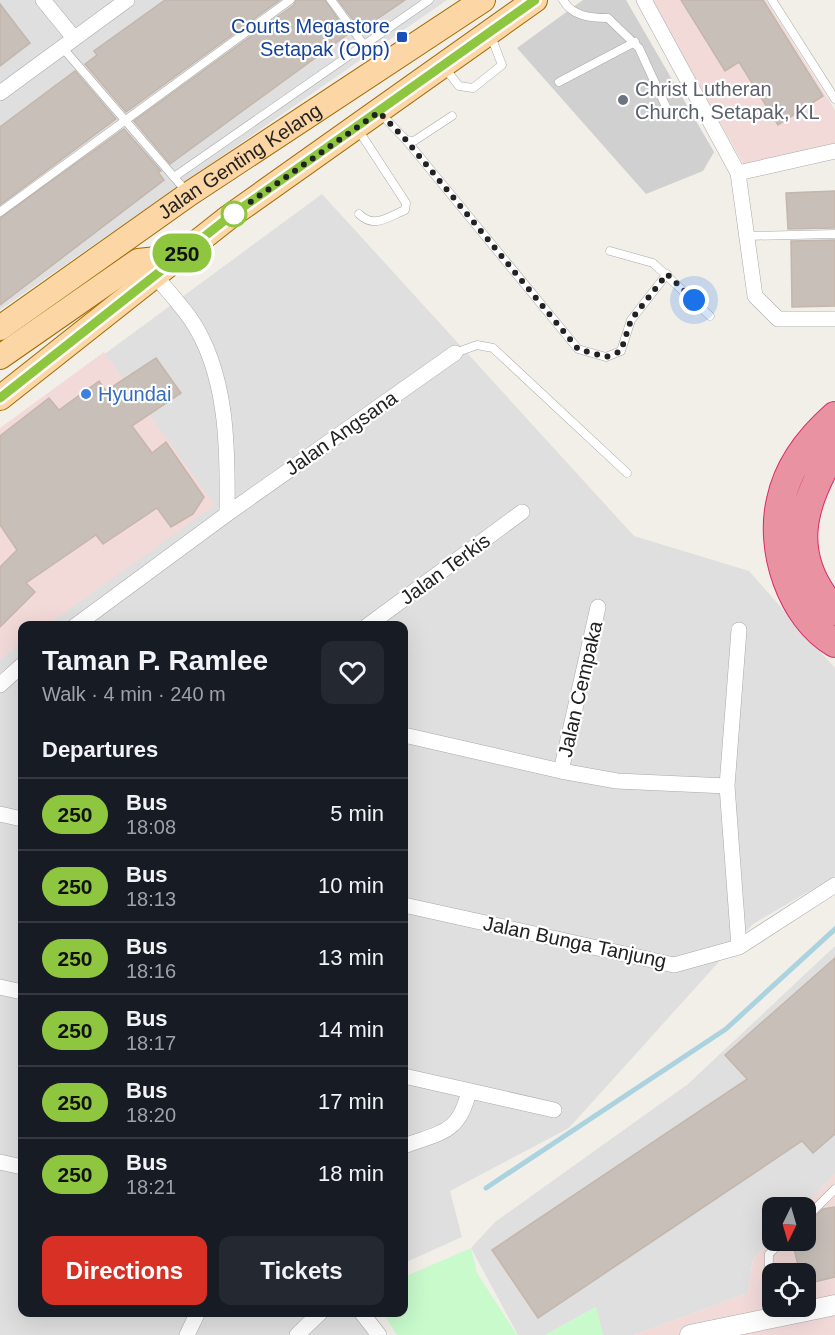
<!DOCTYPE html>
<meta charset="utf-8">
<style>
:root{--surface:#171b24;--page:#242831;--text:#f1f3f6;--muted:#9ea1a6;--line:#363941;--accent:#d93025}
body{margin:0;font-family:Arial,sans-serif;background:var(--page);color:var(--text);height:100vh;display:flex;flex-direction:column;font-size:22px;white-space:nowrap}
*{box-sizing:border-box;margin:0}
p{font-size:20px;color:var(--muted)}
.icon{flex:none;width:33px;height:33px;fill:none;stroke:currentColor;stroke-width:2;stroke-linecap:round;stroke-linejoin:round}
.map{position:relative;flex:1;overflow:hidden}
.details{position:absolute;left:18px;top:621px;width:390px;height:696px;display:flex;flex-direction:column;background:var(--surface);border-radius:12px;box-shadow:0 6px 24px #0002}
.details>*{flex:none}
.badge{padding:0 12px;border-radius:20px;font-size:21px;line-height:39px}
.needle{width:39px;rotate:185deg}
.tools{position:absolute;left:762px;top:1197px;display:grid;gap:12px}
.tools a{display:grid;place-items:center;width:54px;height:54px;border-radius:12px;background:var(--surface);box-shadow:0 6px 24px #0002;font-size:30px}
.you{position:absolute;width:30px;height:30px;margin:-15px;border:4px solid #fff;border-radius:50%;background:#1a73e8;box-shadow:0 0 0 9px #1a73e833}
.map>.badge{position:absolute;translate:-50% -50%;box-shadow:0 0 0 3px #fff}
h2{padding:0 24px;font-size:22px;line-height:54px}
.round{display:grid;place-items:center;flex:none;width:63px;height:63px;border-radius:12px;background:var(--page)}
.summary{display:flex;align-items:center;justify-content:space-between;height:102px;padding:0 24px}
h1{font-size:28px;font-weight:700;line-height:45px}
.primary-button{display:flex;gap:12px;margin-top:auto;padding:12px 24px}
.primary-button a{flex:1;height:69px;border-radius:12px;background:var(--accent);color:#fff;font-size:24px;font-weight:700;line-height:69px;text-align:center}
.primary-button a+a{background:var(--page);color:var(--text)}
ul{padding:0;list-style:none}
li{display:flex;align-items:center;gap:18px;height:72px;padding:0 24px;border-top:2px solid var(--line)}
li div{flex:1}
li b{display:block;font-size:22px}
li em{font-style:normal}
li .badge{min-width:66px;font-weight:700;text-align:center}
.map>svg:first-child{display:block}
.residential{fill:#e0dfdf}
.commercial{fill:#f2dad9;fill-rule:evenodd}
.religious{fill:#d0d0d0}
.park{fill:#c8facc}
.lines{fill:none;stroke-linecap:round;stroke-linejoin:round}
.stream{stroke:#aad3df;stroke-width:5}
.building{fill:#c7bfb8;stroke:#c4b6ab;stroke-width:1.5}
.service-casing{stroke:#a9a9a9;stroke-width:9}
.minor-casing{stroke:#a9a9a9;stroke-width:16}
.tertiary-casing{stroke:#a9a9a9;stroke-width:21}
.primary-casing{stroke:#a06b00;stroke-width:26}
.motorway-casing{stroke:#dc2a67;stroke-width:30}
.service{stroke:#fff;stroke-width:8}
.minor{stroke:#fff;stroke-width:15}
.tertiary{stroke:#fff;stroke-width:20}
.primary{stroke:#fcd6a4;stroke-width:24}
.motorway{stroke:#e892a2;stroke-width:28}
.line-casing{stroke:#fff;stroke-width:14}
.line{stroke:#8ec63f;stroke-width:9}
.walk{stroke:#222;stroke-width:6;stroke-dasharray:0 10.8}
.transit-dot{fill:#1a4fb4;stroke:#fff;stroke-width:2}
.worship-dot{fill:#6b7280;stroke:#fff;stroke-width:2}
.stop-dot{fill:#fff;stroke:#8ec63f;stroke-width:3}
.shop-dot{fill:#3f7fe0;stroke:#fff;stroke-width:2}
.labels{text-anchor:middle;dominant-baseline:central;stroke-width:4.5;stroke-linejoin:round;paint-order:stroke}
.transit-label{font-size:20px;fill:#164399;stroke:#fff;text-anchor:end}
.worship-label{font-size:20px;fill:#5b616d;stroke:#fff;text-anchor:start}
.street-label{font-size:20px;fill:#222;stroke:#fff}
.shop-label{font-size:20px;fill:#366cbe;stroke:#fff;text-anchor:start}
</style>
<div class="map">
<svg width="835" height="1335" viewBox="0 0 835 1335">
<rect width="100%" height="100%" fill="#f2efe9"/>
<path class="residential" d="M0 0H447L0 310Z
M322 194 634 536 749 571 835 668V876L753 924 569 1128 450 1191 462 1237 404 1263V626H22V1312L366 1313 378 1335H0V431Z
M835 946V1174L803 1207 772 1208V1239L753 1259 748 1293 634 1335H603L596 1307 545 1335H518L471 1248 495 1222 688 1084Z"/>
<path class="commercial" d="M651 0H766L835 110V143L744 165Z
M104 352 215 505 47 625 22 626V643L0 659V428Z
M835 1174V1335H634L748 1293 753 1259 772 1239 806 1240V1208L803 1207ZM772 1274H806V1306H772Z"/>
<path class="religious" d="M583 0H626L714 152 703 171 646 194 517 48Z"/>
<path class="park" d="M471 1248 477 1273 517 1335H397L383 1313 404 1312V1277Z
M596 1307 603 1335H545Z"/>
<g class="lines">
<path class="stream" d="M486 1188 726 1029 835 929"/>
</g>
<path class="building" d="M165 0H280L126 112 85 64 97 55 94 51Z
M296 0H325L348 34 170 164 134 121 294 5Z
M338 0H405L361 30Z
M681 0H763L823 96 778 125 739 62 725 71Z
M0 4 30 43 0 66Z
M75 71 116 119 0 205V127Z
M124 129 161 171 158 172 164 180 0 305V218Z
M835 191V228L788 229 786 193Z
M835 240V306L792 307 791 241Z
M156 358 181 393 132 426 152 453 166 442 204 497 193 514 171 527 157 508 103 544 96 535 26 583 35 592 0 627V567L17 550 0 525V436L49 398 59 410 99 381 106 391Z
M835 958V1134L813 1153 802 1141 538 1318 492 1250 747 1079 725 1055Z
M835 1207V1277L806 1284V1274H800L792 1240H806V1224L823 1209Z"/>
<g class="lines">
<defs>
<path id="service" d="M331 0 364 45
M563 0C572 16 590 18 608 18L639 48 667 109
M772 0 835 99
M62 47 186 191
M444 67 459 86 473 88 502 65 491 36
M559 82 635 42
M380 113 406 140 414 141 452 116
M357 128 406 203 405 210C388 217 374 229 359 214
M406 140 578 349 606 357 621 351 631 320 667 274
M174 177 429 0
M0 212 290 0
M747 236 835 234
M610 251 653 263 710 316
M455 353 477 345 493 348 627 473
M806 1218 835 1189
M768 1317 769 1254 783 1240"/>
<path id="minor" d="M43 0 74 38
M644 0 738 173 755 296 778 319H835
M0 93 127 0
M738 173 835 151
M155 275C166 289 179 303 190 318 228 373 228 450 227 514
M75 626 227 514 455 353
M367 626 522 512
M0 685 22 665
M404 735 561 771 617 781 727 786
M561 771 598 607
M0 814 22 819
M404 905 674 965 739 947 835 885
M739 947 727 786 739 630
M0 987 22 992
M404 1076 554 1110
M404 1146C441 1132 459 1134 469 1091
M0 1162 22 1167
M361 1312 379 1335
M187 1335 198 1312
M297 1335 321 1312"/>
<path id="tertiary" d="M690 1335 835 1305"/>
<g id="primary">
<path id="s1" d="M0 328 189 194 483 0"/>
<path d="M0 357 138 261 176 257"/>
<path d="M0 398 229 217 535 0"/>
</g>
<path id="motorway" d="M835 416C810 438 788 467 781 500 769 549 791 617 835 643
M835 449C800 505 786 557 835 611"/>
</defs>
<use href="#service" class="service-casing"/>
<use href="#minor" class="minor-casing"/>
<use href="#tertiary" class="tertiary-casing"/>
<use href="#primary" class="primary-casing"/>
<use href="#motorway" class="motorway-casing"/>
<use href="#service" class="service"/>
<use href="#minor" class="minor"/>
<use href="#tertiary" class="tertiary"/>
<use href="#primary" class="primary"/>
<use href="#motorway" class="motorway"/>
</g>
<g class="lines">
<defs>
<path id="line" d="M0 398 229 217 535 0"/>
</defs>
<use href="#line" class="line-casing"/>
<use href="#line" class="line"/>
<path class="walk" d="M234 214 229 217 379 112 406 140 578 349 606 357 621 351 631 320 667 274 694 300"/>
</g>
<rect class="transit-dot" x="396" y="31" width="12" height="12" rx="3"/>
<circle class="worship-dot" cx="623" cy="100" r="6"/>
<circle class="stop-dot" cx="234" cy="214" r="12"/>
<circle class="shop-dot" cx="86" cy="394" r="6"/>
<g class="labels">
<g class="transit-label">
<text x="390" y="26">Courts Megastore<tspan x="390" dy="23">Setapak (Opp)</tspan></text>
</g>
<g class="worship-label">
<text x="635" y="89">Christ Lutheran<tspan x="635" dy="23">Church, Setapak, KL</tspan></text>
</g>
<g class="street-label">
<text stroke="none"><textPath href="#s1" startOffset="292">Jalan Genting Kelang</textPath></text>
<text transform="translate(341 433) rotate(-35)">Jalan Angsana</text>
<text transform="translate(445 569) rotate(-36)">Jalan Terkis</text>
<text transform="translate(580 689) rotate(-77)">Jalan Cempaka</text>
<text transform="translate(575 942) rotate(12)">Jalan Bunga Tanjung</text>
</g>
<g class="shop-label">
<text x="98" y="394">Hyundai</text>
</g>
</g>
</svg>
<div class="tools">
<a><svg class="needle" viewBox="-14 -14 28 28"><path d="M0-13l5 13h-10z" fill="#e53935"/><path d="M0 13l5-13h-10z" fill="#9ea1a6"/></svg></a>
<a><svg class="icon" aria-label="locate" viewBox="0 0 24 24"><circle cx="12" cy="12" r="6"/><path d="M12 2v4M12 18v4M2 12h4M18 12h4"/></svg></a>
</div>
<div class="you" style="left:694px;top:300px"></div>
<b class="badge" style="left:182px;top:253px;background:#8ec63f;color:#111">250</b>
<section class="details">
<div class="summary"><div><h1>Taman P. Ramlee</h1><p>Walk · 4 min · 240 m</p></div><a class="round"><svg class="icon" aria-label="heart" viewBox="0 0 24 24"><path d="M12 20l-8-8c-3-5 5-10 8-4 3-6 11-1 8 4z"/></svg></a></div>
<h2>Departures</h2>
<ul>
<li><span class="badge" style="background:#8ec63f;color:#111">250</span><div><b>Bus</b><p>18:08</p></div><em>5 min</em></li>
<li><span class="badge" style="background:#8ec63f;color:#111">250</span><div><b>Bus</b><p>18:13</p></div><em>10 min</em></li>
<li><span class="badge" style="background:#8ec63f;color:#111">250</span><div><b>Bus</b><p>18:16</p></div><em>13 min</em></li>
<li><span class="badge" style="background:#8ec63f;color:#111">250</span><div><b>Bus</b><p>18:17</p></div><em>14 min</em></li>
<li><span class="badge" style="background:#8ec63f;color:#111">250</span><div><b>Bus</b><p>18:20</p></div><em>17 min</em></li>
<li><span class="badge" style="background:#8ec63f;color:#111">250</span><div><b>Bus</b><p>18:21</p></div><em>18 min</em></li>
</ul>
<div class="primary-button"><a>Directions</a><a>Tickets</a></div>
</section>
</div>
